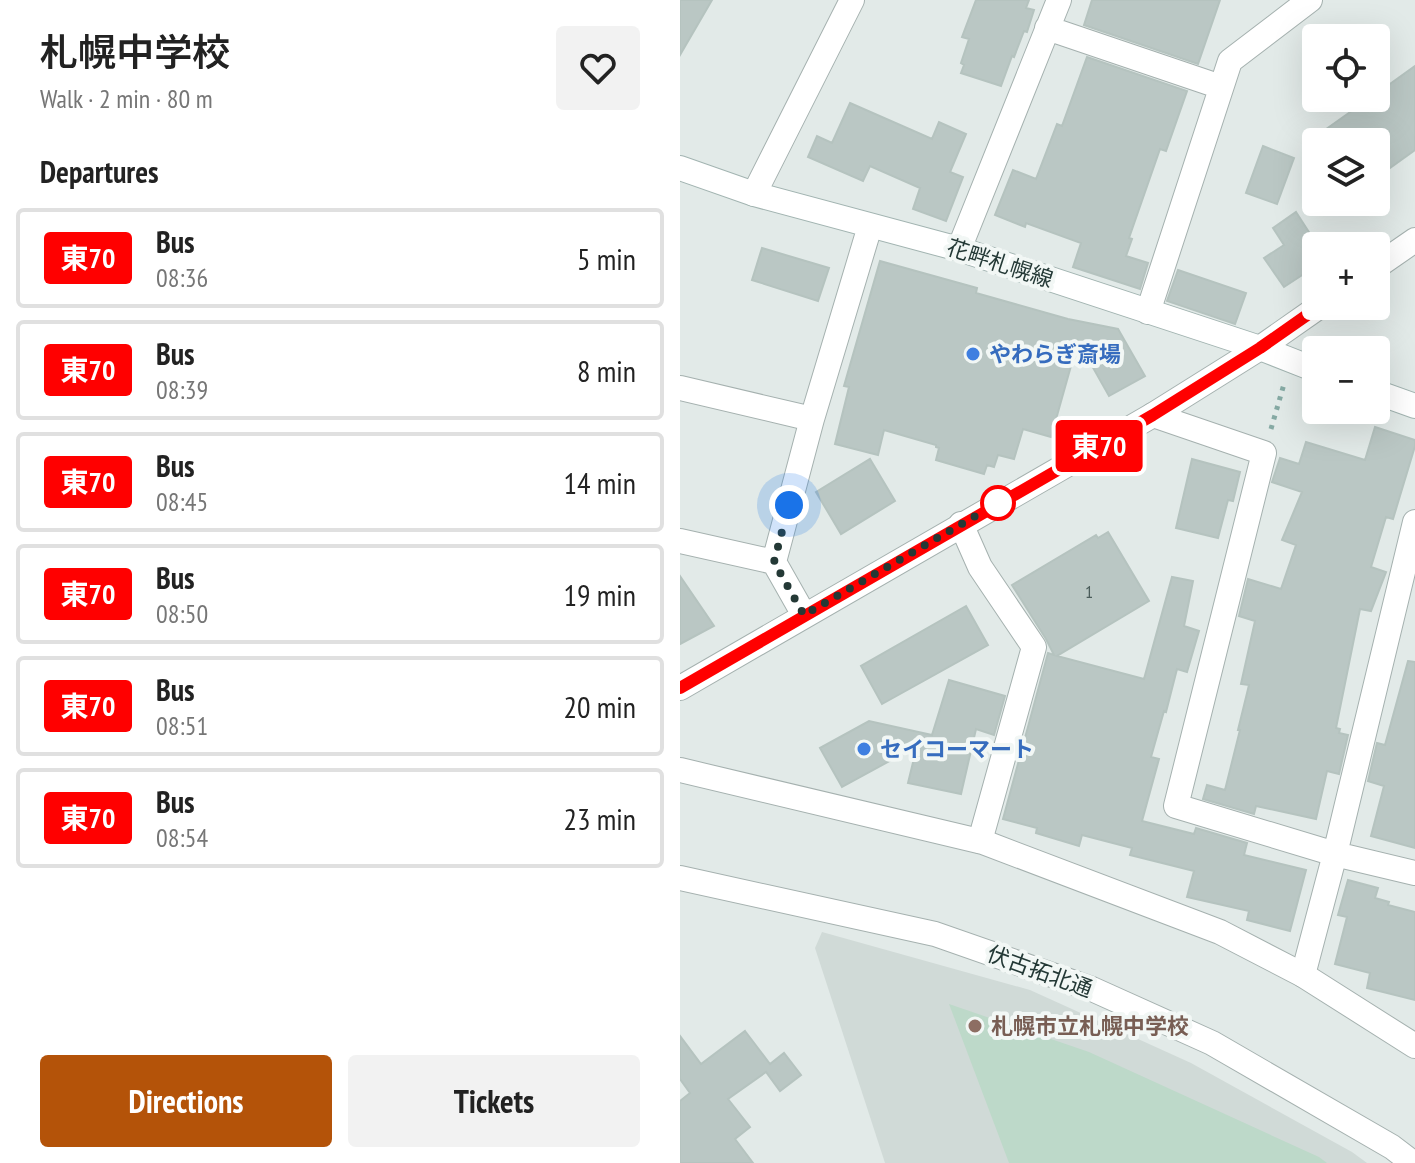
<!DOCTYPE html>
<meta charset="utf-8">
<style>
:root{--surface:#fff;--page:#f2f2f2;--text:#222;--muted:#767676;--line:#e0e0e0;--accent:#b45309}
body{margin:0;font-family:"PT Sans Narrow","Noto Sans JP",sans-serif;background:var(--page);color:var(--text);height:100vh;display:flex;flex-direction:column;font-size:30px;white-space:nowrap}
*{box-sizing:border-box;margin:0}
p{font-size:26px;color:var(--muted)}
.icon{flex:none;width:44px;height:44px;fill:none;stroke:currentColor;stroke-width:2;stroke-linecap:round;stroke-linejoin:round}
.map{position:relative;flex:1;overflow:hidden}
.sheet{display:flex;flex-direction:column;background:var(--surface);width:680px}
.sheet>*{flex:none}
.badge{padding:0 16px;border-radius:6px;font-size:28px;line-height:52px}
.controls{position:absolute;left:622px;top:24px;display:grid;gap:16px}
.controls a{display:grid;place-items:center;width:88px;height:88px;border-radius:8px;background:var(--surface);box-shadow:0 8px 32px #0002;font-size:40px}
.you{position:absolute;width:40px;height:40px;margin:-20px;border:6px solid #fff;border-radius:50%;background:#1a73e8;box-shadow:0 0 0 12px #1a73e833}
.map>.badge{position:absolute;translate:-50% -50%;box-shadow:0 0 0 4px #fff}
h2{padding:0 40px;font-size:30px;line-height:72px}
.round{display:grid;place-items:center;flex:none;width:84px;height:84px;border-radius:8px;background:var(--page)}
.headline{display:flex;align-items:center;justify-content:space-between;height:136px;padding:0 40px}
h1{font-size:38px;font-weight:600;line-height:60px}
.cta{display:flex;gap:16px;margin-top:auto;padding:16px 40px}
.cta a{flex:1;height:92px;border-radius:8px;background:var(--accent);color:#fff;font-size:32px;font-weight:600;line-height:92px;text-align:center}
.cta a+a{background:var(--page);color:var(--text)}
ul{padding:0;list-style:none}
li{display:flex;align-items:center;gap:24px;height:100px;margin:0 16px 12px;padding:0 24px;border:4px solid var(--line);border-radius:8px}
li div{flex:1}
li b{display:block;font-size:30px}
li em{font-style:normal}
li .badge{min-width:88px;font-weight:700;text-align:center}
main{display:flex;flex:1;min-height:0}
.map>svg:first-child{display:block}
.built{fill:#d0dad7}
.green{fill:#bdd9c9}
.building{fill:#bac7c4;stroke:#b5c3bf;stroke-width:2}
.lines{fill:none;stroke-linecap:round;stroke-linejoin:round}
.minor-casing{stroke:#a5b1af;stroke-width:26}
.tertiary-casing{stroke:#a5b1af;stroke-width:26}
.secondary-casing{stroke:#a2b4b1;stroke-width:26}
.path{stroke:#86aaa4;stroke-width:5;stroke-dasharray:4 6;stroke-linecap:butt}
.minor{stroke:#fff;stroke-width:24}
.tertiary{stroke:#fff;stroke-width:24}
.secondary{stroke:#fff;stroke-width:24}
.line-casing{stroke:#fff;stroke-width:18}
.line{stroke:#f00;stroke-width:12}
.walk{stroke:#243936;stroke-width:8;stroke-dasharray:0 14.4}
.shop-dot{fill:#3f7fe0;stroke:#f2f7f5;stroke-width:3}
.stop-dot{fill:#fff;stroke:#f00;stroke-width:4}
.education-dot{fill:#8d6e63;stroke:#f2f7f5;stroke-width:3}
.labels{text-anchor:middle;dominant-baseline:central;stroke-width:8;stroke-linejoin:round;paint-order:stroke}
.number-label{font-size:18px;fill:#4a5c5a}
.street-label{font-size:22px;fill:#243936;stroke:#f2f7f5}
.shop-label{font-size:22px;font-weight:bold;fill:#366cbe;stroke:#f2f7f5;text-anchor:start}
.education-label{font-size:22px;font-weight:bold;fill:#785e54;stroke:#f2f7f5;text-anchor:start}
</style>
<main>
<section class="sheet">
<div class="headline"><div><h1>札幌中学校</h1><p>Walk · 2 min · 80 m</p></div><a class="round"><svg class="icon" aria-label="heart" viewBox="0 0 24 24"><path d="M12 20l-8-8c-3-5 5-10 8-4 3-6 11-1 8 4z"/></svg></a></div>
<h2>Departures</h2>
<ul>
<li><span class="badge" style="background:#f00;color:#fff">東70</span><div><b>Bus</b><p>08:36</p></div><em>5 min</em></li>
<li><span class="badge" style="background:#f00;color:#fff">東70</span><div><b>Bus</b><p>08:39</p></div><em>8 min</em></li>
<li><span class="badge" style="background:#f00;color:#fff">東70</span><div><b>Bus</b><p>08:45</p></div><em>14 min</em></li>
<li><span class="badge" style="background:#f00;color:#fff">東70</span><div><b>Bus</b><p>08:50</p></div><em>19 min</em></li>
<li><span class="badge" style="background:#f00;color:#fff">東70</span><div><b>Bus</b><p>08:51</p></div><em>20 min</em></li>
<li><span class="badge" style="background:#f00;color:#fff">東70</span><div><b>Bus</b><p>08:54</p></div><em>23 min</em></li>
</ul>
<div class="cta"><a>Directions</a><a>Tickets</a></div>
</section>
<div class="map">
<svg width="735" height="1163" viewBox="0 0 735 1163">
<rect width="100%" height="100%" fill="#e2eae8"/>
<path class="built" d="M142 932 350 990 511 1063 672 1152 687 1163H205L135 948Z"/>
<path class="green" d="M269 1004 409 1052 639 1157 647 1163H329Z"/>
<path class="building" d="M0 0H32L0 55Z
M296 0H349L346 8 354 10 347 32 344 31 334 57 332 56 321 86 281 73 284 65 281 63 289 39 282 37Z
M412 0H540L518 64 404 25Z
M407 57 507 91 486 151 480 149 449 238 452 239 446 256 468 263 460 289 393 267 401 243 346 223 345 227 315 215 333 170 356 179 377 124 382 126Z
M735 66V150L696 178V142H628L690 98H696V94Z
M170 103 252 139 259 122 286 134 270 172 283 177 266 221 233 209 240 188 190 166 183 181 128 157 137 136 152 143Z
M583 146 614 158 597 204 566 193Z
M616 212 636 243V266L604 287 584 258 604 245 593 228Z
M82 248 149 268 138 301 72 280Z
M200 261 297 288 296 293 388 319 438 329 465 376 429 396 398 341 371 437 343 429 334 459 318 455 314 467 307 465 304 474 256 460 259 448 256 447V445L204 430 198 455 155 444 169 387 164 386Z
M498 270 566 293 555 324 487 301Z
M695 427 735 440V446L713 519 706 517 691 567 706 572 691 611 680 609 656 728 660 729 659 733 668 735 659 774 647 771 636 819 576 806 574 814 523 799 527 785 545 790 560 730H558L569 685 561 684 575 621 559 616 568 579 601 589 616 545 602 540 622 492 592 482 600 458 619 464 626 442 685 460Z
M190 459 215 501 161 534 136 492Z
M512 459 560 472 553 501 548 500 538 538 496 528Z
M428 532 469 601 377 656 464 679 492 577 513 581 504 626 519 631 507 672 497 669 486 712 484 711 471 757 479 759 462 821 514 834 516 828 567 843 564 855 626 870 610 931 567 920 569 911 507 897 514 871 450 855 452 848 402 835 399 846 356 833 357 828 323 819 368 653 374 655 366 639 332 585 416 535 418 538Z
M0 576 34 626 0 644Z
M286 606 308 645 202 704 181 666Z
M728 661 735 662V848L691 836 704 786 688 781 697 743 705 745Z
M269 680 325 696 314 735 296 729 281 794 228 783 237 746 162 787 140 748 189 721 252 735Z
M668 880 698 888 695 898 709 902 708 905 735 912V1000L687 988 690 973 655 964 667 917 658 915Z
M65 1031 90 1064 104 1053 121 1075 100 1091 86 1072 48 1099 70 1127 55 1139 73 1163H0V1101L10 1093 0 1079V1036L21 1064Z"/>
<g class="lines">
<defs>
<path id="minor" d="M367 28 541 87
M74 194 172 0
M279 249 379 0
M468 312 550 61 630 0
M0 388 132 419
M473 415 584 453 496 806 655 854 735 873
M281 524 300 567 354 647 300 841
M0 541 94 562 124 615
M94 562 132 419 190 226
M623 975 655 854 735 522"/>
<path id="tertiary" d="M696 267 735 240
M0 688 473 415 580 348 640 306
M0 770 303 842 540 932 623 975 735 1046
M0 878 255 934 412 989 532 1043 712 1147 733 1163"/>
<path id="secondary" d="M0 168 74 194 279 249 580 348 636 370
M696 392 735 406"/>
</defs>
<use href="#minor" class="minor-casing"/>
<use href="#tertiary" class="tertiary-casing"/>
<use href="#secondary" class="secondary-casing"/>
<path class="path" d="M591 429 604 384"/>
<use href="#minor" class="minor"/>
<use href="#tertiary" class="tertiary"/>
<use href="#secondary" class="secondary"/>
</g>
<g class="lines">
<defs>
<path id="line" d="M0 688 473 415 580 348 640 306"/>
</defs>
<use href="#line" class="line-casing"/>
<use href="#line" class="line"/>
<path class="walk" d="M109 505 94 562 124 615 318 503"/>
</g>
<g class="shop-dot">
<circle cx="293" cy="354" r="8"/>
<circle cx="184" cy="749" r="8"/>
</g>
<circle class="stop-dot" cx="318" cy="503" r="16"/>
<circle class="education-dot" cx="295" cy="1026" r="8"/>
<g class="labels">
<g class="number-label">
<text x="409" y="591">1</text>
</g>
<g class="street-label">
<text transform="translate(320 263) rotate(18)">花畔札幌線</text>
<text transform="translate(360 971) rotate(20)">伏古拓北通</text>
</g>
<g class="shop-label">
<text x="309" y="354">やわらぎ斎場</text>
<text x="200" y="749">セイコーマート</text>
</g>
<g class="education-label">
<text x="311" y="1026">札幌市立札幌中学校</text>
</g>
</g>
</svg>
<div class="controls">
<a><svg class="icon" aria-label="locate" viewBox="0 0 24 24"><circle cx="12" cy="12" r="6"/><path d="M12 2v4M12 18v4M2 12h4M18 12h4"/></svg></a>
<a><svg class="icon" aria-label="layers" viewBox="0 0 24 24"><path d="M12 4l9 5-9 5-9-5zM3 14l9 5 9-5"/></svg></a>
<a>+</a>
<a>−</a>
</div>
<div class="you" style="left:109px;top:505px"></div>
<b class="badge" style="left:419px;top:446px;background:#f00;color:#fff">東70</b>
</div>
</main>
